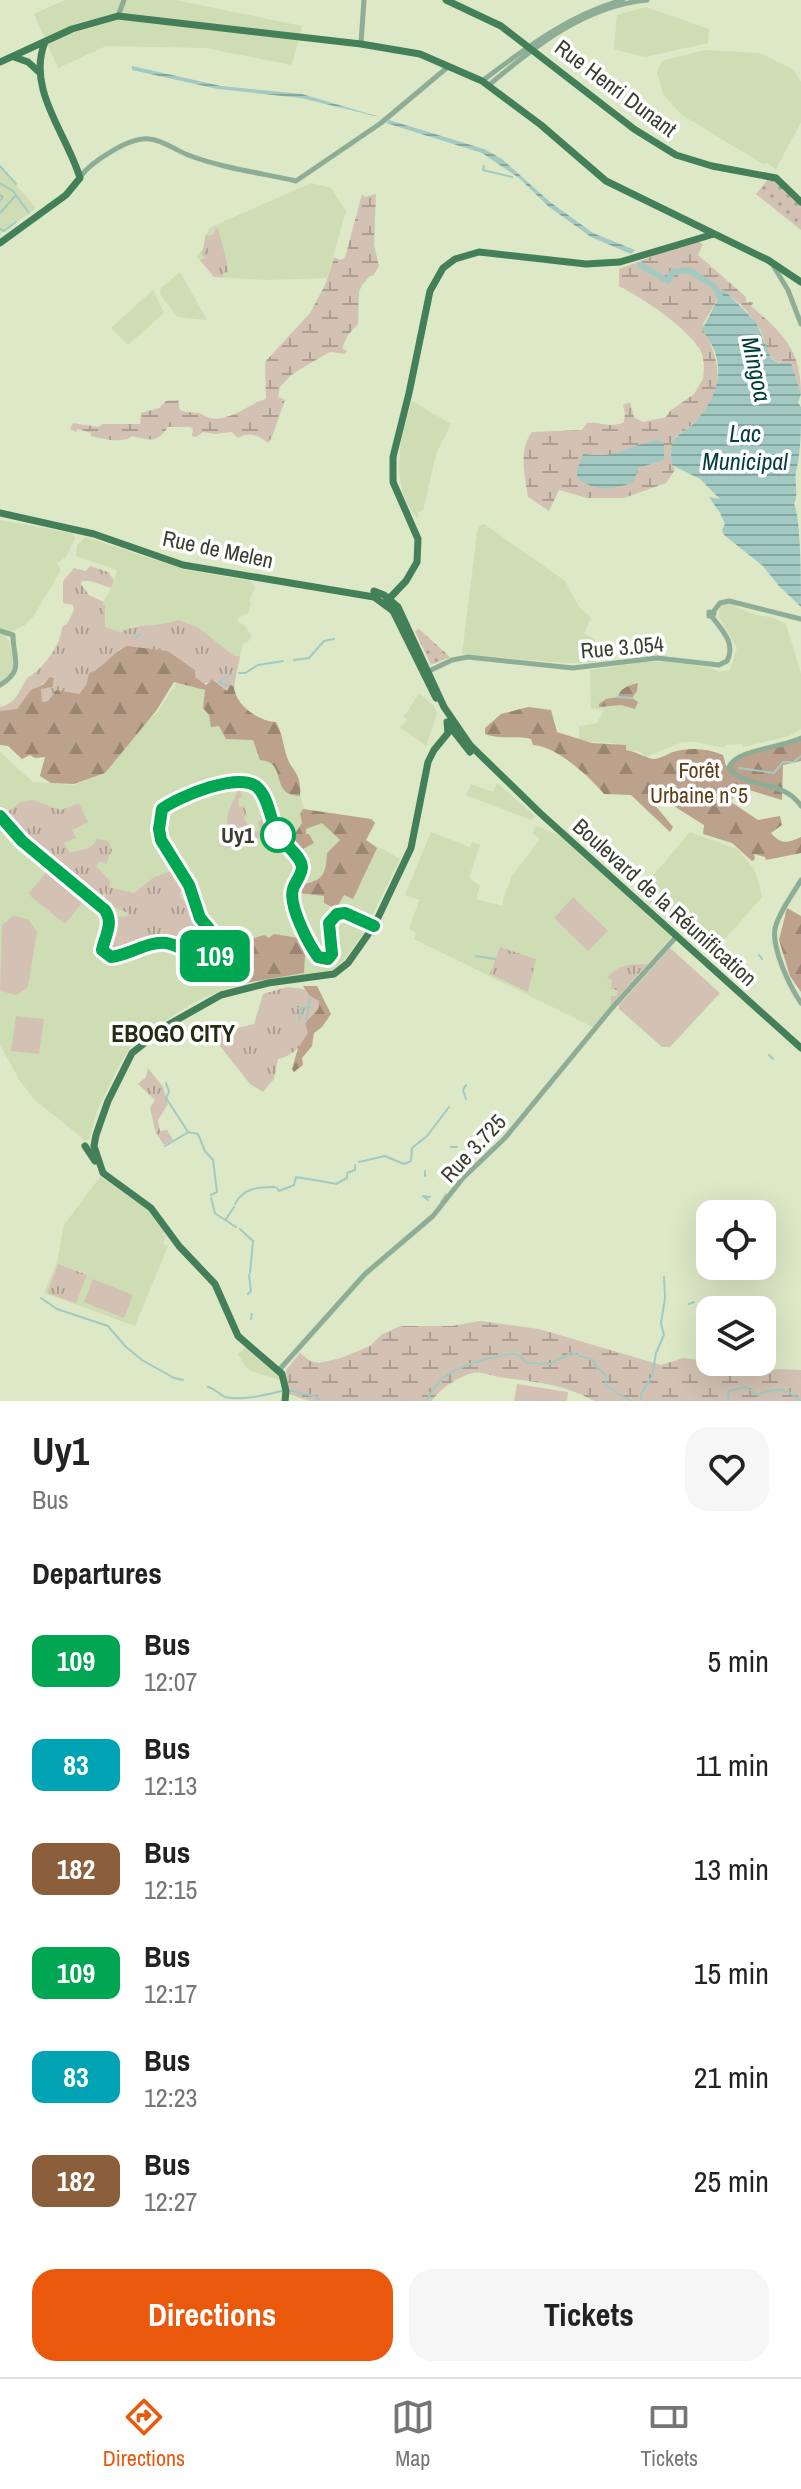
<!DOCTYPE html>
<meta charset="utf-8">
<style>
:root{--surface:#fff;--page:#f6f6f6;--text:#222;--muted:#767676;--line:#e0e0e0;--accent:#ea580c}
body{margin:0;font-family:"Archivo Narrow",sans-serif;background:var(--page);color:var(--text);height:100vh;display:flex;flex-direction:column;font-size:30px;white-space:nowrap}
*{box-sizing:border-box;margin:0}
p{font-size:26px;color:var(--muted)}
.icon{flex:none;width:44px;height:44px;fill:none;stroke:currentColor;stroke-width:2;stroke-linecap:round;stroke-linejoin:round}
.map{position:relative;height:1401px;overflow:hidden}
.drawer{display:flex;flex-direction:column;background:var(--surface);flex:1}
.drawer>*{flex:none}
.badge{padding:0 16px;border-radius:12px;font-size:28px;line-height:52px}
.controls{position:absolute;left:696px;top:1200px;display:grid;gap:16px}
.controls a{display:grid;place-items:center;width:80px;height:80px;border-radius:16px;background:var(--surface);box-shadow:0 8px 32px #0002;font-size:40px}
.map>.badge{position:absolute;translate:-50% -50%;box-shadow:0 0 0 4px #fff}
h2{padding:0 32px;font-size:30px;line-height:72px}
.round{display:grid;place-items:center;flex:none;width:84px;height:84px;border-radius:24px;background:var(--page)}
.summary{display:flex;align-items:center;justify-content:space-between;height:136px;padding:0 32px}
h1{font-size:38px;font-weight:700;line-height:60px}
.button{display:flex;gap:16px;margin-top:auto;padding:16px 32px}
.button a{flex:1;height:92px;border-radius:24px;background:var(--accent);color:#fff;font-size:32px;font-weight:700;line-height:92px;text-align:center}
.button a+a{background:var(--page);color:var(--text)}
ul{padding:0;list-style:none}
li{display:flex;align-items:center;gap:24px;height:104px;padding:0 32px}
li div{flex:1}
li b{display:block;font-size:30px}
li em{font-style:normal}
li .badge{min-width:88px;font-weight:700;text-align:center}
.menu{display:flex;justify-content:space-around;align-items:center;height:112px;border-top:2px solid var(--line);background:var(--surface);font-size:22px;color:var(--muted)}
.menu a{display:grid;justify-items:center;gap:4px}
.menu .selected{color:var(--accent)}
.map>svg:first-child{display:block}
.built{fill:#ceddb4}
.grass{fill:url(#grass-tufts)}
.forest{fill:url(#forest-firs)}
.wetland{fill:url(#wetland-marsh)}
.garden{fill:url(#garden-dots)}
.pitch{fill:#d3c2b3}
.water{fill:url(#water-rules)}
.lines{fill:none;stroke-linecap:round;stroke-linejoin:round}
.stream{stroke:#a2cac3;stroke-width:2}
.river{stroke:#a2cac3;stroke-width:6}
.minor{stroke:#8ead97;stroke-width:5}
.major{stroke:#437f58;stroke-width:7}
.line-casing{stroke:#fff;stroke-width:18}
.line{stroke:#00a651;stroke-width:12}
.stop-dot{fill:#fff;stroke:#00a651;stroke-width:4}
.labels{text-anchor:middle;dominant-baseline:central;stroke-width:7;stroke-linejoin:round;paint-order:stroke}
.street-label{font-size:22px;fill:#393e30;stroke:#fff}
.park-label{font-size:22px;fill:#603b16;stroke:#fff}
.stop-label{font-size:22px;font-weight:bold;fill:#393e30;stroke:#fff;text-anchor:end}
.water-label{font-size:24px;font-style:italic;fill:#003f39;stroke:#fff}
.neighbourhood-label{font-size:24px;font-weight:bold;fill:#242d11;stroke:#fff}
</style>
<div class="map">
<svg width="801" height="1401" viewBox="0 0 801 1401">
<defs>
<pattern id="grass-tufts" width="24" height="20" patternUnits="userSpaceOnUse" patternTransform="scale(2)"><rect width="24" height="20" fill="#d3c2b3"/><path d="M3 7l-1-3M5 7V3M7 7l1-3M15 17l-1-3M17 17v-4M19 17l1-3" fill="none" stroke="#ac9f92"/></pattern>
<pattern id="forest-firs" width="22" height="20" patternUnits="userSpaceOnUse" patternTransform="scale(2)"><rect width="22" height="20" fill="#bca28c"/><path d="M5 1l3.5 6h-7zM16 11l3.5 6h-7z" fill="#9a8573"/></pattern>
<pattern id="wetland-marsh" width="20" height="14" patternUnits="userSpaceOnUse" patternTransform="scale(2)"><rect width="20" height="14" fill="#d3c2b3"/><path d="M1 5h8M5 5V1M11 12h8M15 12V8" fill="none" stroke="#ac9f92"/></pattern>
<pattern id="garden-dots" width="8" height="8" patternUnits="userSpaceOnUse" patternTransform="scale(2)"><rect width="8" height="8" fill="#d3c2b3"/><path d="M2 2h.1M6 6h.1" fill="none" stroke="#ac9f92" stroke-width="1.8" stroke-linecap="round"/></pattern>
<pattern id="water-rules" width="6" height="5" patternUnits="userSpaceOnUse" patternTransform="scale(2)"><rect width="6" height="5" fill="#a2cac3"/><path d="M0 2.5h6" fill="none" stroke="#85a59f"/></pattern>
</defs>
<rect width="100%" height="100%" fill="#dce8c6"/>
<path class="built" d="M65 0H175L302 26 292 65 206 48 106 46 58 68 34 14Z
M646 7 709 29 708 43 645 57 614 49 617 15Z
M705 50 760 53 794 70 801 82V122L776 169 767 163 763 164 682 115 663 94 657 72 662 61Z
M0 166 36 208 0 234Z
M311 183 331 188 346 211 327 278 266 280 214 277 196 256 203 249 209 228Z
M180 272 207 320 177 317 160 294 161 288Z
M153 290 164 313 128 345 111 328Z
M412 401 451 424 436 454 423 511 418 512V518L413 514 402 492 399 470 401 437Z
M0 520 72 533 75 538 66 557 57 563 61 570 33 617 25 625 5 635 9 641 15 664 9 675 0 682Z
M484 524 565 581 579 607 591 618 584 633 595 640 596 662 568 663 462 654 477 533 479 526Z
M85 537 186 570 251 581 255 588 249 601 251 603 248 613 239 617 237 621 245 626 251 635 250 640 243 644 240 656 234 657 199 628 133 626 121 632 105 627 104 609 101 605 112 587 117 570 76 556 77 545Z
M724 604H730L755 615 771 617 786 624 801 674V729L789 736 743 747 742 744 725 745 724 748 697 742H682L646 757 641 752 626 750 614 743 579 741V726L597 723 604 710 591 708 590 670 644 662H666L709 667 719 672 730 670 737 648 719 617 720 606Z
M177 682 199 688 264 728 292 768 304 809 371 819 375 823 366 840 400 859 364 932 344 960 332 971 263 980 222 990 191 1004 140 1037 131 1046 117 1069 97 1111 89 1139 86 1141 35 1100 20 1081 0 1045V752L33 782 74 785 106 773 128 736 157 713Z
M419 693 433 705 437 714 426 746 400 727 408 720 402 716 406 714Z
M497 783 519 802 535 816 531 820 466 795 471 784 493 792Z
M536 826 558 835 581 851 672 936 593 1027 414 939 416 933 409 929 419 901H422L405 895 431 832 470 847 472 842 480 845 469 878 480 886 476 899 503 906V899L512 876 540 839 532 833Z
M690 832 737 849 754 869 759 883 762 897 709 957 639 892Z
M100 1177 150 1211 164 1232 162 1235 166 1236 163 1244 168 1246 135 1326 44 1293 57 1262 64 1225Z
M246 1347 279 1374 281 1380 251 1371 245 1366 238 1354Z"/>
<path class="grass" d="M216 228 219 229V235L206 239 213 266 227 263 228 272 223 273V277H214L200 260 206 257 202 256 206 233 207 236 213 235Z
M90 566 108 572 114 580 111 588 90 581H82L81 584 89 595 104 602 102 605 105 606V627L121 632C139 622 159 628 178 620L199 628 234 656H240L234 686H230L227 691 214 680 203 684 195 677V670L168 651 121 648 96 672 89 673 86 685 79 694 72 695 56 690 48 701 41 702V689L54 680C37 682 26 698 16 710L0 711V707C17 703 18 692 26 680 28 676 33 675 36 672 48 661 61 643 62 627L67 624 74 610 73 605 63 603V581L74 568 86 571Z
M239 788 242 797 238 799 239 807 244 806 247 816 244 817 252 834 260 830 258 822 269 815 268 823 254 845 248 838 242 840V843L225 849 228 812Z
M33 800 61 810 79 803 88 822 72 830 76 838 64 843 70 853C81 849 91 851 97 839L108 841 112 850 106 864 99 861 96 866 111 882 109 887 134 893 154 877 177 869 184 880 183 890 179 894 183 901H191L200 924 214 943 212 949 201 954 173 940 112 952 106 941 113 933 115 917 127 916 129 913 106 905 104 903 106 891 97 903 22 841 1 817 21 802Z
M500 947 536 959 528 992 490 974Z
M647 964 611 1005V996H617V990L611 989 612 980 607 978C619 963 629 965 647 964Z
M287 987 313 990 321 1005C313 1027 303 1054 278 1059L274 1079 263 1092 250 1084 216 1041 220 1032 254 1024 263 994Z
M148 1068 163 1087 168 1104 158 1120 160 1131 167 1130 173 1140 164 1145 156 1133 150 1108 155 1100 138 1084 146 1077Z
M58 1264 87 1275 76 1303 47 1293Z"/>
<path class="forest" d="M127 646 168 651 195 670V677L206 685 212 679 227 691 230 685 234 686C234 704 259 722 276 722 282 733 283 743 286 754 291 772 302 771 300 796 268 795 289 762 260 760L253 740 226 739 219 726 211 727 209 715 203 708 205 690 174 682 156 711 105 773 74 784 51 783 40 776 45 757 35 758 30 755 22 759 8 746 0 745V711L17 709 31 690 44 684 50 677 54 678 52 687 41 689 42 702 48 701 56 690 79 694 86 685 89 673C102 670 112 652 127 646Z
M638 683 637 691 632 698 638 702 635 709 621 705 599 707V704L606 699 618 697C620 688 629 685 638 683Z
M528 707 551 710 557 732 592 743 626 745V750C635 751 650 760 655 759 661 758 668 754 673 752 689 747 708 748 723 755L726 766 729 767 735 758 801 738V761L783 765 782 800 746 789 734 794 731 802 758 820 780 816 782 825 771 833C781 845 788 843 801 837V853L766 860 765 857 754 854 755 859 752 861 732 843 703 834 704 825 672 805 673 802 658 791 650 799 673 827 670 832 631 795 604 794C589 776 556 746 533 745L531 739C515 735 500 740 485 734V728L501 714Z
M303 809 371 819 375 823 366 840 377 848 353 899 344 895 336 909 324 903V896L291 892 294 886C320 881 326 880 327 853L340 840 322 823 306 829V834H309L314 843 294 854 286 847 302 823 300 814Z
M787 908 801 916V992L790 976 779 940Z
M274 934 299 938 305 956 304 973 245 983 239 951 251 939 264 935 269 938Z
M303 986H317L331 1014 322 1027 314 1033 312 1046 302 1058 303 1065 294 1072 292 1069 298 1048 308 1033 305 1023C309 1016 321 1013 319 1001L310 996Z"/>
<path class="wetland" d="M362 194 365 197 376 194 374 245 379 266 373 276H370L362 285 359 292 358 324 348 335 342 348 347 351 345 354 330 352 307 365 291 375 280 387 278 397 285 400 272 437 268 443C257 434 251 432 238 438L232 432 215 434 203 432 196 437 192 436 193 429 190 427H168C157 443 150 441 133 436 122 444 104 439 91 436V433L78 429 76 432 70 429 73 423 98 427 103 424H140L141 413 159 408 166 401 179 400V409C186 413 190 412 198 413 202 414 206 417 210 418 230 422 248 404 266 399L265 362 310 313 326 283 334 257 340 260 345 258Z
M696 240 703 244 698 255 746 297V302H754L751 306C783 333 801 350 801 394L791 364C760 363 770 342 756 323 748 310 734 299 723 290L703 324C715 357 728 378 705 410 697 420 688 430 676 436 671 446 668 460 675 470L666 483 624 498H587L559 490 549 511 528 497C525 476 518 450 532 432L582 430 587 423C601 421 610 429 624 422L625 413 623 405 630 402 634 417 643 422 666 417 670 411 694 394 703 379C704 369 705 357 699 348 685 326 642 298 619 286V269Z
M480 1321 539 1329 661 1365 683 1358 723 1363 742 1374 778 1369 801 1370V1401H594C566 1385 536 1381 504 1378 495 1377 482 1371 473 1373 459 1376 439 1389 432 1401H309L289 1394 286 1370 300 1353 310 1361 319 1363 341 1358 370 1346 381 1335 400 1326H452Z"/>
<path class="garden" d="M769 178 776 181 801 206V230L756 194Z
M419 629 450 657 431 665 415 631Z"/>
<path class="pitch" d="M220 235 227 263 213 267 206 239Z
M46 873 82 903 65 924 28 894Z
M573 897 608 931 588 951 554 918Z
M13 916 28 919 37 932 28 987 17 995 0 991 2 925Z
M670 948 720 993 670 1047H662L619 1009V1005Z
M16 1016 44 1019 39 1054 11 1051Z
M93 1279 133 1295 124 1318 84 1302Z
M517 1384 568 1392 567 1401H514Z"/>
<path class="water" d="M132 66 221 86 302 94 383 118 301 98 218 89 132 70Z
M389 120 484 149 502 159 550 202 593 233 635 250 631 254 591 237 548 206 519 178 482 153 386 123Z
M723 289 756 322 771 358 779 363H791L801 394 798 403 801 407C801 430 801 451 796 472 794 483 799 494 794 504 801 518 801 584 801 607L779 586 763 566 724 535 722 530 725 524 720 513 709 497 720 499 700 479 672 465C671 458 670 448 673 441 677 434 686 431 692 425 720 396 729 363 702 330Z
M657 440 664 442V460L638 468 634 482C614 490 595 492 577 478V470L583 454C620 459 625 446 657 440Z"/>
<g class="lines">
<path class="stream" d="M0 166 16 184
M484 166 483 170 512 177
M0 183 13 191 29 213
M0 195 3 197 0 201
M0 213 15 196
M0 229 4 231 16 222
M136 638 140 634
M294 660 309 658 324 641 334 639
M239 673H245L258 665 283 661
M229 686 219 682 230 675
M618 697 632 698
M739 768 774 773 783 762H794L801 756
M759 955 762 959
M476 956 495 959
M298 1008 310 1007
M299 1020 302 1010
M306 1022 310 999
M769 1055 773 1059
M166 1083 169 1092 166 1098 188 1132 198 1134 205 1151 213 1160 217 1192 211 1195
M466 1085 463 1090 466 1099
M165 1146 187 1133
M451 1147H457
M359 1162 385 1156 404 1164 411 1161 412 1148 427 1136 449 1107
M425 1171V1176
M347 1173 355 1170V1165
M321 1181 336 1184 347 1178V1175
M277 1188 279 1191 294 1185 296 1177 320 1181
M211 1198 215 1213
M428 1200 423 1196 430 1197
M441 1202 446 1194
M235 1204C243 1188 258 1187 275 1187
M216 1214 236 1227
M226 1219 234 1207
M240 1229 253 1241 250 1273
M248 1294 251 1291 249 1275
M41 1298 57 1309 108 1326 125 1346 142 1360 174 1378 183 1380
M689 1304 694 1302
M251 1319 252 1314
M208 1387C215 1389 219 1394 225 1397 242 1401 265 1395 282 1391
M288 1390 317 1397 320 1401
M427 1401C438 1371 471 1362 499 1356 505 1355 513 1352 518 1355 522 1357 524 1361 527 1363L550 1364 571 1353 593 1360 597 1368 605 1374 606 1386 631 1401
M641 1401V1394L652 1376 656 1353 664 1335 661 1323 665 1298 664 1277
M728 1401 729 1391 746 1387 757 1395C775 1388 785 1386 800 1401"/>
<path class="river" d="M640 265 668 281 673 272 689 270 714 286 721 298"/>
<path class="minor" d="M118 16 124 0
M361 43 364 0
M482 81C526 48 570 14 623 0
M489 85C535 46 585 6 647 0
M80 177C91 162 129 137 149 139 163 140 175 150 188 155 222 168 261 173 296 181L381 123 449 66
M774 267 788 290 801 324
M709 612 714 613 713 616H709Z
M713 612 720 603 729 601 801 619
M0 631 13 635C13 659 25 670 0 685
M425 673 452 660 468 657 573 668 657 658 719 665 727 661C736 644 723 631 712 617
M801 738C783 748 734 749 729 768 745 789 784 779 801 806
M0 816 22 841 105 910C114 923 105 936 102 950L111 957C129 955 147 941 166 943 186 946 197 965 219 954L222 950 220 941 200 918 189 885 161 840 159 829 162 809 170 803 236 781 249 782 258 788 278 835 301 862 302 870 291 892 298 919 318 957 328 959 332 954 329 923 337 914 345 913 374 926
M801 880C793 894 781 909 776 925 769 944 790 987 801 1003
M279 1370 365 1274 433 1216 463 1178 505 1138 612 1008 677 936"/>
<path class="major" d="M446 0 501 26 634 129 676 155 712 166 776 178 801 202
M14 57 28 62 39 72
M0 62 72 29 118 16 361 44 420 54 482 81 541 125 606 181 768 260 801 282
M0 243 66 195 80 178C67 134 26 89 45 42
M0 513 94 534 183 565 374 597 393 611 436 698
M374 591 384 595 398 607 444 707 470 745 540 813 801 1048
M385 603 406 581 417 562 418 539 393 482V457L409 393 430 291 443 268 455 259 479 252 586 264 620 262 714 234
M448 724 470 752
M85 1146 95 1161
M285 1401 286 1391 282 1374 238 1336 215 1284 179 1246 151 1208 103 1173 94 1146 96 1135 108 1101 132 1053 166 1026 221 995 268 983 334 974 348 963 374 926 411 848 428 762 434 750 448 733 447 722"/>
</g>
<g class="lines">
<defs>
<path id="line" d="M0 816 22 841 105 910C114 923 105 936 102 950L111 957C129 955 148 941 166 943 186 946 198 965 219 954L222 944 200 918 189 885 161 840 159 829 162 809C178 797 241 770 258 788 269 799 270 819 277 833 283 844 301 855 302 867 302 875 295 882 293 889 288 905 308 943 318 957L328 959 332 954 329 923 337 914 345 913 374 926"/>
</defs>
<use href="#line" class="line-casing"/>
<use href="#line" class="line"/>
</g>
<circle class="stop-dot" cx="278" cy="835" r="16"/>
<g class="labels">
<g class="street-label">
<text transform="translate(616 88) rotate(37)">Rue Henri Dunant</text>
<text transform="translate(218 549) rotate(12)">Rue de Melen</text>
<text transform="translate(622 647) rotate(-5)">Rue 3.054</text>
<text transform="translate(665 902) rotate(42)">Boulevard de la Réunification</text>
<text transform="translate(473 1148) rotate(-47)">Rue 3.725</text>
</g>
<g class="park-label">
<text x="699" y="770">Forêt<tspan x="699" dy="25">Urbaine n°5</tspan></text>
</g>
<g class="stop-label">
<text x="254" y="835">Uy1</text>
</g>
<g class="water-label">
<text transform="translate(757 369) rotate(78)">Mingoa</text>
<text x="745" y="433">Lac<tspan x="745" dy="28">Municipal</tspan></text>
</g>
<g class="neighbourhood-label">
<text x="173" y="1033">EBOGO CITY</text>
</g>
</g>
</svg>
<div class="controls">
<a><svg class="icon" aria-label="locate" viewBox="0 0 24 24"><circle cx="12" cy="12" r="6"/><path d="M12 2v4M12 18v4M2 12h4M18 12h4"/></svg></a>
<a><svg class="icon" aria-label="layers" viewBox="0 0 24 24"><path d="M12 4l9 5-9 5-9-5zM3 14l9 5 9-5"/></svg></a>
</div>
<b class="badge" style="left:215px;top:956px;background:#00a651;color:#fff">109</b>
</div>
<section class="drawer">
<div class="summary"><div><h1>Uy1</h1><p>Bus</p></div><a class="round"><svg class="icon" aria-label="heart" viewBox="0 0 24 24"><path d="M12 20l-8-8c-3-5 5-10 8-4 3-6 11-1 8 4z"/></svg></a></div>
<h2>Departures</h2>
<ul>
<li><span class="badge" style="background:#00a651;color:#fff">109</span><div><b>Bus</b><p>12:07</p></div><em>5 min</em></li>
<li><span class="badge" style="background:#00a3b4;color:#fff">83</span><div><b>Bus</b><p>12:13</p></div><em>11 min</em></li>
<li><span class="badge" style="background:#8b5e3c;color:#fff">182</span><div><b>Bus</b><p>12:15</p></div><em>13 min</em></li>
<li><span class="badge" style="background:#00a651;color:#fff">109</span><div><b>Bus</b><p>12:17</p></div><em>15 min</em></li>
<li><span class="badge" style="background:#00a3b4;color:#fff">83</span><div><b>Bus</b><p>12:23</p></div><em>21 min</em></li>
<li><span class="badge" style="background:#8b5e3c;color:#fff">182</span><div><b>Bus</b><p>12:27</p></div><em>25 min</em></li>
</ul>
<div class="button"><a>Directions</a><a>Tickets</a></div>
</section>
<nav class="menu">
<a class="selected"><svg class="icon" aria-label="directions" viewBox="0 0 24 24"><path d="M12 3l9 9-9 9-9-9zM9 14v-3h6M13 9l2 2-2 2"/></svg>Directions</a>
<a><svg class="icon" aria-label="map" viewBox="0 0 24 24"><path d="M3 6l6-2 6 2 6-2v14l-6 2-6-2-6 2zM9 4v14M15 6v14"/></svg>Map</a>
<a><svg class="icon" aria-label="tickets" viewBox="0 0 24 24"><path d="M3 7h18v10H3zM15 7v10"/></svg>Tickets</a>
</nav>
